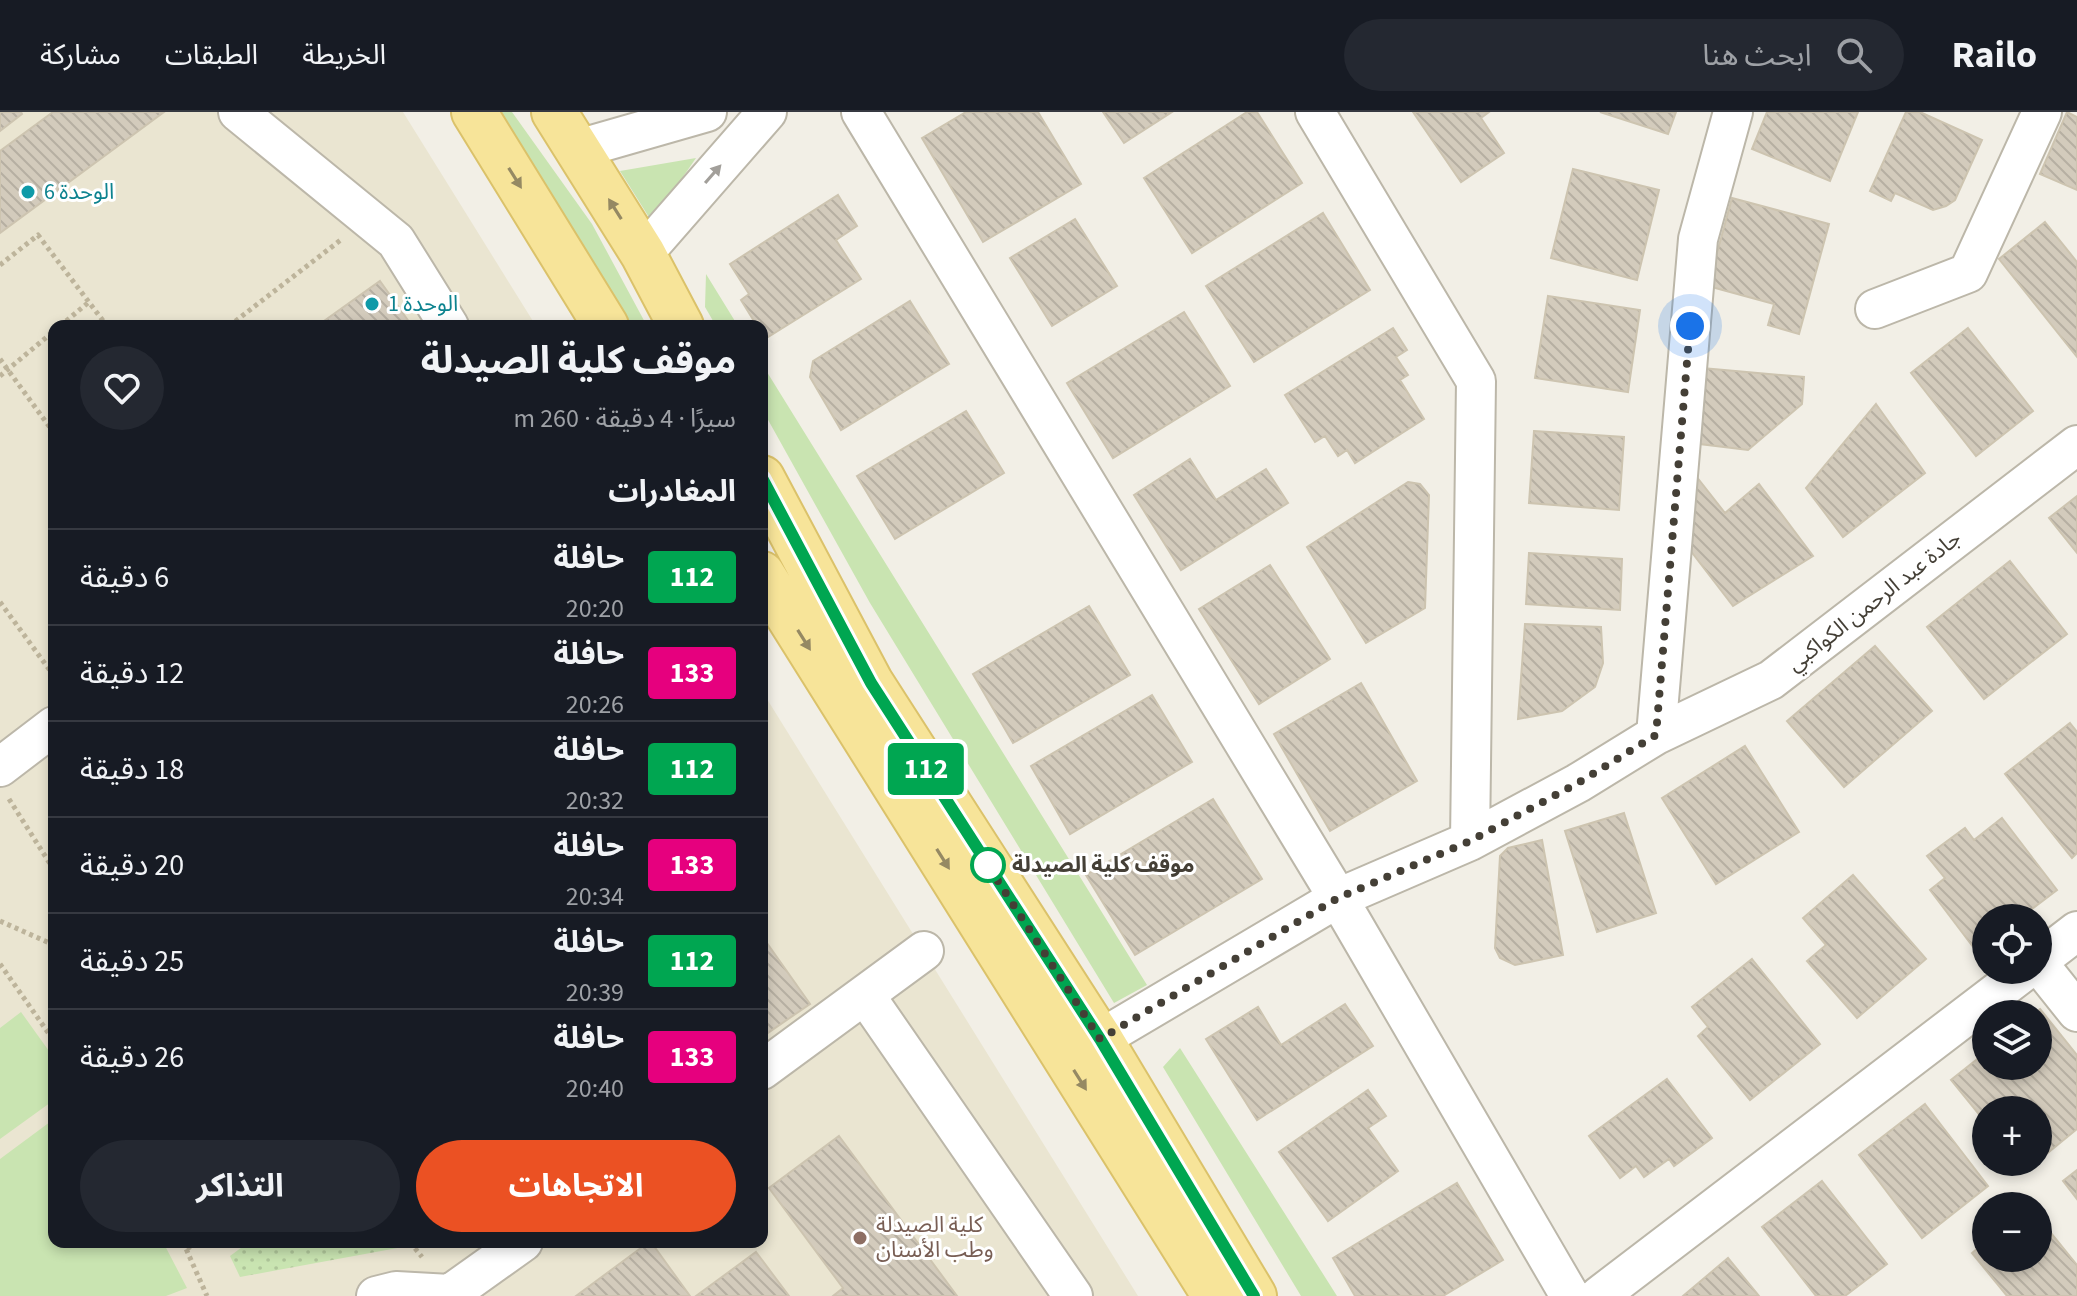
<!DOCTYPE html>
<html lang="ar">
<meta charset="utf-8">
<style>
:root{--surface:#171b24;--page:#242831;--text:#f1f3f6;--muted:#9ea1a6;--line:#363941;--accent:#eb5123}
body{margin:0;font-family:"Source Sans 3","Noto Sans Arabic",sans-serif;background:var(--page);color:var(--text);direction:rtl;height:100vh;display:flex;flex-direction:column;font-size:30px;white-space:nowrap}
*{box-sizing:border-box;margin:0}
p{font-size:26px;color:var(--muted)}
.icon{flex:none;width:44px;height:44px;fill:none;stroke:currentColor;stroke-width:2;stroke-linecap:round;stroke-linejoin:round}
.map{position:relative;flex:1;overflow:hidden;direction:ltr}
.drawer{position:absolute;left:48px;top:208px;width:720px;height:928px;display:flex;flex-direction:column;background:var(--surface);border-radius:16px;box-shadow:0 4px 12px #0003;direction:rtl}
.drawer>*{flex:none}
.badge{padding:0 16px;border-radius:6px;font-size:28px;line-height:52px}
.controls{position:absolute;left:1972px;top:792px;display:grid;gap:16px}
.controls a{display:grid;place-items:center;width:80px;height:80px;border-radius:50%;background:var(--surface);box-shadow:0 4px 12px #0003;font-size:40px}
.you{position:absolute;width:40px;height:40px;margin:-20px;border:6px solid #fff;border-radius:50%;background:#1a73e8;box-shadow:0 0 0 12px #1a73e833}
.map>.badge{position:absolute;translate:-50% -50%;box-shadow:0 0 0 4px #fff}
h2{padding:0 32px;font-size:30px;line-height:72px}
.round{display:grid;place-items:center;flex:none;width:84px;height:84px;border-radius:42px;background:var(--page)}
.summary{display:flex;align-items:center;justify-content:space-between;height:136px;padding:0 32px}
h1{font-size:38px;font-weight:700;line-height:60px}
.cta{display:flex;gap:16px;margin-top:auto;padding:16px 32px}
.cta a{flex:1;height:92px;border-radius:48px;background:var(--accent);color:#fff;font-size:32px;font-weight:700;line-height:92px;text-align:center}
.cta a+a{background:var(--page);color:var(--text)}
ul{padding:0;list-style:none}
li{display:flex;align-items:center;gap:24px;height:96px;padding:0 32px;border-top:2px solid var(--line)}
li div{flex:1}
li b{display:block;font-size:30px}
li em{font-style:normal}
li .badge{min-width:88px;font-weight:700;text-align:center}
header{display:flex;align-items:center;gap:48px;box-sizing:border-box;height:112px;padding:0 40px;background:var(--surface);border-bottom:2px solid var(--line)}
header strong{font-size:38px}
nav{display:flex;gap:44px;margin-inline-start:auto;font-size:28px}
.search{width:560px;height:72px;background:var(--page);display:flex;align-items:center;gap:20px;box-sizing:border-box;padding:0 28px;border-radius:44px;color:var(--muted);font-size:30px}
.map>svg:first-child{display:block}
.education{fill:#eae5d1}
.grass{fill:#c9e4b1}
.park{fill:url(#park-dots)}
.building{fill:url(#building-back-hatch);stroke:#cdc4b0;stroke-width:2}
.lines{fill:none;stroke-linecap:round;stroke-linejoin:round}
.street-casing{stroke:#bcb7a9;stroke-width:42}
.primary-casing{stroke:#dbc26a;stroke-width:48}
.path{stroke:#bdb49b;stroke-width:5;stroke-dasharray:4 4;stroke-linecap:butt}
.street{stroke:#fff;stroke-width:38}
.primary{stroke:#f7e499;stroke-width:44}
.oneway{fill:#a29f9a}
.oneway2{fill:#958963}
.line-casing{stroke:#fff;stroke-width:18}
.line{stroke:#00a651;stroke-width:12}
.walk{stroke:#443f36;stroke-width:8;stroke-dasharray:0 14.4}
.culture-dot{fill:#0f9aa8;stroke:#fff;stroke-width:3}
.stop-dot{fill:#fff;stroke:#00a651;stroke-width:4}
.education-dot{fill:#8d6e63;stroke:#fff;stroke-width:3}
.labels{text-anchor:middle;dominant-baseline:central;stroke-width:6;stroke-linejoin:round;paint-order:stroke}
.culture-label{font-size:22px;fill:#0d838f;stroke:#fff;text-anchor:start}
.street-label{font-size:22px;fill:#443f36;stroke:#fff}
.stop-label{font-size:22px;font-weight:bold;fill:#443f36;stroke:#fff;text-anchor:start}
.education-label{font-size:22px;fill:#785e54;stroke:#fff;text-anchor:start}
</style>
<header>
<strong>Railo</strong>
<div class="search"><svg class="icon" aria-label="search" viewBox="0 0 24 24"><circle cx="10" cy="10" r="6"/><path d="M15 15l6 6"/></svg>ابحث هنا</div>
<nav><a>الخريطة</a><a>الطبقات</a><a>مشاركة</a></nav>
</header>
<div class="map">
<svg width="2077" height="1184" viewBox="0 0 2077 1184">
<defs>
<pattern id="park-dots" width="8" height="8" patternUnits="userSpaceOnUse" patternTransform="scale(2)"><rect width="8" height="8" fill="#c9e4b1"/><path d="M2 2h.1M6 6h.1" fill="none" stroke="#aec599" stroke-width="1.8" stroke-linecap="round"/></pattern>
<pattern id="building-back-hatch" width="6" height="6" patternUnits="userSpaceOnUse" patternTransform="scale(2)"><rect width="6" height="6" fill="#d3cbbc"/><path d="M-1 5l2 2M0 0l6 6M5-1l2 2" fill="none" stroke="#b6afa2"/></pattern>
</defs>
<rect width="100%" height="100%" fill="#f2efe6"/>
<path class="education" d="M0 0H403L536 214H54V1130H762V579L1138 1184H0Z"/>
<path class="grass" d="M489 0H512L592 112 647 214H621Z
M696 46 652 110 620 59Z
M706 162 738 214H716L705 195Z
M762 252 1147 873 1114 891 870 491 762 297Z
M21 900 54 946V988L0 1027V916Z
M1180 936 1337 1184H1301L1163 955Z
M54 1007V1130H163L187 1176 166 1184H0V1047Z"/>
<path class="park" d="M249 1130H430L240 1165 230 1144Z"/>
<path class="building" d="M0 0H21L22 2 0 19Z
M53 0H164L0 121V39Z
M966 0H1038L1081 72 983 130 922 26Z
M1103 0H1172L1124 31Z
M1247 0H1257L1302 71 1192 141 1144 66Z
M1413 0H1489L1481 6 1504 41 1461 70Z
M1600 0H1676L1668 22Z
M1767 0H1858L1830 69 1752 37Z
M1906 0H1920L1982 28 1955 88 1946 94 1933 98 1895 81 1891 89 1870 79Z
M2067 0 2077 5V78L2040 62Z
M1573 57 1659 78 1637 168 1551 146Z
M838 83 857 114 836 128 861 167 765 227 762 214H757L741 188 749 182 730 152Z
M1732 86 1829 112 1799 222 1768 213 1774 192 1708 174Z
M1323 101 1370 178 1254 250 1206 174Z
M1075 107 1117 174 1052 214 1010 146Z
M2045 110 2077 150V245L1999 147Z
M380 169 412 214H317Z
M1548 184 1640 198 1628 280 1535 266Z
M910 189 949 252 841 318 810 265 813 249Z
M1184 200 1230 274 1113 346 1067 271Z
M1393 216 1407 238 1396 245 1408 263 1400 268 1424 307 1355 351 1347 338 1338 344 1325 324 1315 330 1285 283Z
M1968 216 2033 299 1976 344 1911 261Z
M1702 256 1804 265 1802 292 1748 338 1700 332Z
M1876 292 1925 361 1843 425 1806 376Z
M966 299 1004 361 895 427 857 364Z
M1534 319 1624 325 1619 398 1529 391Z
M1190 347 1216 388 1266 357 1288 391 1181 458 1134 383Z
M1696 364 1725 401 1759 372 1813 444 1733 494 1690 438Z
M1408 370 1420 372 1429 383 1425 496 1366 531 1307 435Z
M2077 384V441L2049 406Z
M1529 441 1622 447 1620 498 1526 492Z
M2010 449 2067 522 1984 587 1927 515Z
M1270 453 1330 547 1259 592 1199 497Z
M1089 494 1130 563 1013 631 973 562Z
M1525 512 1601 515 1603 551 1595 575 1562 599 1518 607Z
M1875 534 1932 599 1844 675 1787 609Z
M1361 571 1417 669 1330 719 1274 622Z
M1152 583 1192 650 1070 722 1031 654Z
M2070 611 2077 620V741L2072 746 2005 662Z
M1745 634 1799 720 1716 772 1662 686Z
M1213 687 1262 767 1135 843 1086 763Z
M1624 701 1656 801 1597 820 1565 719Z
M2002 706 2057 778 2020 806H1986V832L1977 840 1930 778 1945 766 1927 744 1965 716 1974 728Z
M1542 728 1563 843 1515 853 1500 846 1495 836 1500 744 1508 736Z
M1853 763 1926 847 1857 906 1807 849 1826 833 1803 806Z
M762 824 810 892 762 925Z
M1752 847 1820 932 1750 988 1698 924 1708 915 1692 895Z
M1345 892 1373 934 1257 1008 1206 927 1258 895 1281 933Z
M2040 897 2077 943V1017L2038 1049V998H1986V1011L1951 968 1986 940V954H2038V902H2033Z
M1667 967 1712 1026 1674 1054 1669 1047 1644 1065 1636 1054 1620 1066 1589 1024Z
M1368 978 1386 1004 1368 1016 1398 1059 1328 1109 1279 1040Z
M1925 992 1988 1074 1922 1126 1859 1043Z
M839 1024 957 1184H833L843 1176 769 1076Z
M2077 1058V1087L2063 1069Z
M1822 1069 1887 1152 1845 1184H1816L1762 1115Z
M1457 1071 1503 1148 1443 1184H1355L1333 1146Z
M2038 1105 2077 1153V1184H2007L1972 1141 1986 1129V1146H2038Z
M651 1130 690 1184H576L649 1130Z
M756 1140 789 1184H696Z
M1728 1146 1759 1184H1683Z"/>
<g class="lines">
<defs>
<path id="street" d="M238 0 396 129 449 214
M861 0 1338 786 1570 1184
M1315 0 1476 269 1470 729
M578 37 707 0
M643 142 767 0
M1875 197 1968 161 2042 0
M1656 623 1698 127 1733 0
M0 655 54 614
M2038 849 2077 819
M2038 851 2077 900
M865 883 1073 1184
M1100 927 1338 786 1470 729 1578 671 1656 623 1771 568 2077 333
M762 958 924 839
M376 1184 396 1179 450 1182 523 1130
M1599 1184 2026 858"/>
<path id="primary" d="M474 0 606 214
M554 0 643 142 681 214
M762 366 871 571 1100 927 1254 1184
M762 462 1215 1184"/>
</defs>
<use href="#street" class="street-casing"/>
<use href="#primary" class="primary-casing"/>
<path class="path" d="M0 153 38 123 107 214
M60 214 89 190
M229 214 342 127
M0 247 54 321
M0 264 54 219
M0 490 54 564
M9 687 54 758
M0 809 54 833
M0 852 54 929
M183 1130 207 1184
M410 1130 422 1145
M187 1137 197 1130"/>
<use href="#street" class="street"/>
<use href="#primary" class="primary"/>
</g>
<defs><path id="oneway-solid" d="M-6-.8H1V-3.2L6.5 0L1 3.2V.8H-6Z" transform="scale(2)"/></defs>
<use class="oneway" href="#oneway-solid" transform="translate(713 62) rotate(-49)"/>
<g class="oneway2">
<use href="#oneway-solid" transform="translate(515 66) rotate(58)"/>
<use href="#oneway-solid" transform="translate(615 97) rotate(-122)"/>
<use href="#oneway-solid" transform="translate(804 528) rotate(58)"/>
<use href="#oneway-solid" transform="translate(943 747) rotate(58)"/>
<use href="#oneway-solid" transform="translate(1080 968) rotate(58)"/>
</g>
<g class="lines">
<defs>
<path id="line" d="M762 366 871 571 1100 927 1254 1184"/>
</defs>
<use href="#line" class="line-casing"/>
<use href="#line" class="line"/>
<path class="walk" d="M988 753 985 749 1100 927 1338 786 1470 729 1578 671 1656 623 1690 214"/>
</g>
<g class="culture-dot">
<circle cx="28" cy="80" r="8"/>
<circle cx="372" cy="192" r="8"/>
</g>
<circle class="stop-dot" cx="988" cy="753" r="16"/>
<circle class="education-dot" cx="860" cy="1126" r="8"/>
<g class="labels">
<g class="culture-label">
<text x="44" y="80">الوحدة 6</text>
<text x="388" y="192">الوحدة 1</text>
</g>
<g class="street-label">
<text transform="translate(1874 489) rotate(-38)">جادة عبد الرحمن الكواكبي</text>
</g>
<g class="stop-label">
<text x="1012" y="753">موقف كلية الصيدلة</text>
</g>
<g class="education-label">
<text x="876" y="1113">كلية الصيدلة<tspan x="876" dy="25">وطب الأسنان</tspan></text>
</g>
</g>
</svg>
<div class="controls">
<a><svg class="icon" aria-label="locate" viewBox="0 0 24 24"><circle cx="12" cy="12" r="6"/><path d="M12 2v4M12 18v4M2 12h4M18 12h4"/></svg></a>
<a><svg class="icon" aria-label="layers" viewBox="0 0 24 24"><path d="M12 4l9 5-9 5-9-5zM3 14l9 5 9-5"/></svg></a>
<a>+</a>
<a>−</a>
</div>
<div class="you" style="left:1690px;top:214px"></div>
<b class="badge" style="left:926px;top:657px;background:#00a651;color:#fff">112</b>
<section class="drawer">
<div class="summary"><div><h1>موقف كلية الصيدلة</h1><p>سيرًا · 4 دقيقة · 260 m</p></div><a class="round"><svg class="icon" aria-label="heart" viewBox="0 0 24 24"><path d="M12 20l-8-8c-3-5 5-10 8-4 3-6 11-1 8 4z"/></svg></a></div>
<h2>المغادرات</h2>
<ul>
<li><span class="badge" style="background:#00a651;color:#fff">112</span><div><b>حافلة</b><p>20:20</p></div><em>6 دقيقة</em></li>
<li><span class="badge" style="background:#e6007e;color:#fff">133</span><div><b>حافلة</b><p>20:26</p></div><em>12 دقيقة</em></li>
<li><span class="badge" style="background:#00a651;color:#fff">112</span><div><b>حافلة</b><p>20:32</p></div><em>18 دقيقة</em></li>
<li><span class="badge" style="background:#e6007e;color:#fff">133</span><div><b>حافلة</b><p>20:34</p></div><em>20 دقيقة</em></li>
<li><span class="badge" style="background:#00a651;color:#fff">112</span><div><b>حافلة</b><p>20:39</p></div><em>25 دقيقة</em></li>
<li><span class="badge" style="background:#e6007e;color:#fff">133</span><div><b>حافلة</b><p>20:40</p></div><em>26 دقيقة</em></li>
</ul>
<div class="cta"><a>الاتجاهات</a><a>التذاكر</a></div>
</section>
</div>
